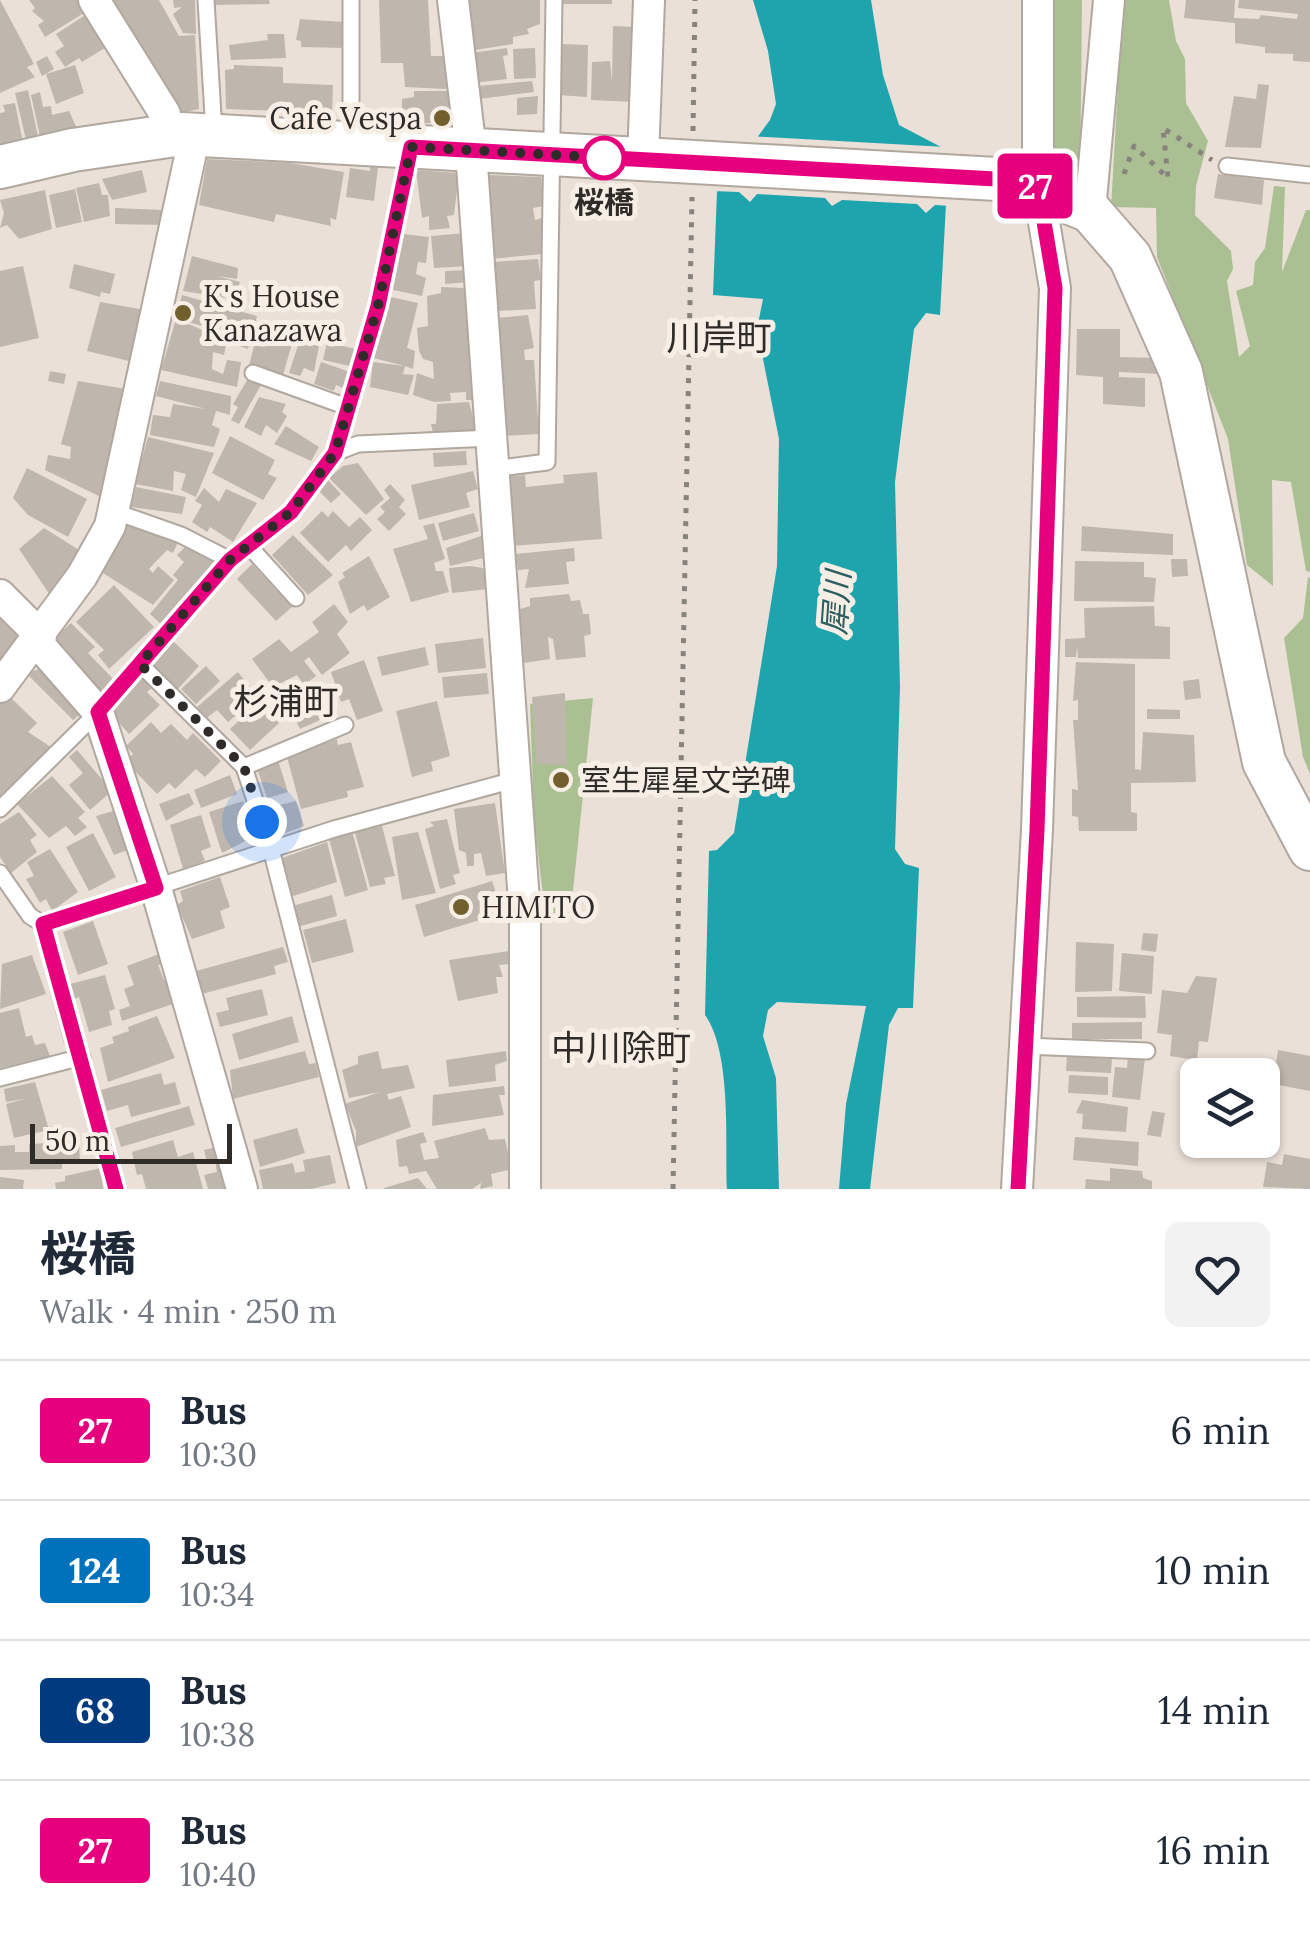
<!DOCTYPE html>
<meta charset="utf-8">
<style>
:root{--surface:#fff;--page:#f2f2f3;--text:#1f2937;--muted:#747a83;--line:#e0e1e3}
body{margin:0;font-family:Lora,"Noto Sans JP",serif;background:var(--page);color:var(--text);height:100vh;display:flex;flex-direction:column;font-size:38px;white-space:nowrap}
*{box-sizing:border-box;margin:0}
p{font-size:32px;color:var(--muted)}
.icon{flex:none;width:55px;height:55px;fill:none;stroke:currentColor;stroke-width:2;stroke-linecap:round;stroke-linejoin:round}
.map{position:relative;height:1189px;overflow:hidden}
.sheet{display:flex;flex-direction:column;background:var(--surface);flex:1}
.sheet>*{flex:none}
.badge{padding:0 20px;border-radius:8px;font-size:35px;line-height:65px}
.fabs{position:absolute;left:1180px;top:1058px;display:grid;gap:20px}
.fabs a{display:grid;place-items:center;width:100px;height:100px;border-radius:15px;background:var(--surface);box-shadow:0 2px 8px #0004;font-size:50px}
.scale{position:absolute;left:30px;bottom:25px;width:202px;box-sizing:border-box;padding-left:10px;border:5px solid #2e2b28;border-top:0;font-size:28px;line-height:35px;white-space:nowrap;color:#2e2b28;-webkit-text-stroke:8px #f7eee5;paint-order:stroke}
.you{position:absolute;width:50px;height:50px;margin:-25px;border:8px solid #fff;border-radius:50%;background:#1a73e8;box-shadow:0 0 0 15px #1a73e833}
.map>.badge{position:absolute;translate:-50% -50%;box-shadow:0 0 0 5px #fff}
.round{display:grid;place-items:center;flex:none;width:105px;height:105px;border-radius:15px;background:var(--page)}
.overview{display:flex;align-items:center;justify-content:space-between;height:170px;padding:0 40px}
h1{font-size:48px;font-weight:700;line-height:75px}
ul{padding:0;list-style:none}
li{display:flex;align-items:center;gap:30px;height:140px;padding:0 40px;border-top:2px solid var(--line)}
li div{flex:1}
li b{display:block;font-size:38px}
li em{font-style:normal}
li .badge{min-width:110px;font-weight:700;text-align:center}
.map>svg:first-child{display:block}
.green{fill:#abc092}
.water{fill:#1ea4ad}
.pier{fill:#eae0d8}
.building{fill:#bfb7ae}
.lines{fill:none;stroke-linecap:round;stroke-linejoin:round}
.lane-casing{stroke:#b0a79f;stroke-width:19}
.street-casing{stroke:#b0a79f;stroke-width:34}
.secondary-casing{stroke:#b0a79f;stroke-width:46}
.path{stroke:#89837d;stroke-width:5;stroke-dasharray:5 8;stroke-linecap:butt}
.lane{stroke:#fff;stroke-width:15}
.street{stroke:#fff;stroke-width:30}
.secondary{stroke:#fff;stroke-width:42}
.secondary-bridge-casing{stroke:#b0a79f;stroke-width:46;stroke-linecap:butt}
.secondary-bridge{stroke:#fff;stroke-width:42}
.line-casing{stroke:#fff;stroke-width:22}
.line{stroke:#e6007e;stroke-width:15}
.walk{stroke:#2e2b28;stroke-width:10;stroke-dasharray:0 18}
.poi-dot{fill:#715f2d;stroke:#f7eee5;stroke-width:4}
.stop-dot{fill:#fff;stroke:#e6007e;stroke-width:5}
.labels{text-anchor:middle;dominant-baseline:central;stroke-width:10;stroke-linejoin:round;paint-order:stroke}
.poi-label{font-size:30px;fill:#2e2b28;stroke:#f7eee5;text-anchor:start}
.stop-label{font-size:30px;font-weight:bold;fill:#2e2b28;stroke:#f7eee5}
.water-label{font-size:32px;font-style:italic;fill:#2b5e61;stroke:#f7eee5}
.quarter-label{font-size:35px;fill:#2e2b28;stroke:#f7eee5}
</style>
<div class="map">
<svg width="1310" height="1189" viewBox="0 0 1310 1189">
<rect width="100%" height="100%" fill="#eae0d8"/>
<path class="green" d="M1050 0H1082L1080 195 1050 181Z
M1123 0H1169L1176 41 1185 59 1186 103 1208 141 1196 186 1195 215 1231 251 1233 269 1227 281 1239 357 1250 346 1236 291 1253 285 1255 262 1265 248 1274 186 1285 187 1282 272 1306 210H1310V572L1306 571 1291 482 1272 480 1273 586 1247 565 1228 439 1157 257 1156 208 1111 207Z
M1308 577 1310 578V774L1303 757 1284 638 1303 618Z
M593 698 570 920 546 922 534 818 530 704Z"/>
<path class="water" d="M753 0H871L883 75 899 125 941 147 946 204 940 315 926 313 914 329 895 482 900 687 895 849 905 864 919 868 913 1008H898L889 1025 870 1189H839L846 1104 866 1006 777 1002 768 1010 763 1036 776 1078 779 1189H727C725 1142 732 1053 705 1015L709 851 717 850 734 833 777 566 779 439 757 329 763 299 713 295 717 192 770 120 776 104 768 51Z"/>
<path class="pier" d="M748 136 946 147 951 206 935 205 926 213 917 204 842 200 832 206 825 198 757 194 750 202 739 192 712 191Z"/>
<path class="building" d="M0 0 34 64 27 67 35 77 0 93Z
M29 0H84L89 10 45 37 38 25 44 21 32 11 35 8Z
M108 0H159L179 36 195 35 199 109 176 114 141 46 138 48Z
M173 0H195L196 34 183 33 173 14 182 7 174 8Z
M213 0H269L270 4 213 5Z
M379 0H428L431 56H445L446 89 405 87 403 63H381Z
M464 0H540V24L527 29 529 34 513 37V44L469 51Z
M561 0H612V4H561Z
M1186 0H1235L1234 18 1259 19 1261 15 1297 19 1298 14 1238 8 1239 0H1310V62L1293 61V54L1265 53V47L1235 43V23L1184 18Z
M93 10 113 43 82 62 79 58 65 67 55 52 64 46 56 34Z
M300 19 344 22 345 48 301 47V41L296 40Z
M613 26 638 27 634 102 591 100 592 62 610 61 612 82Z
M267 34H284L286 58 231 60 229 45 268 40Z
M559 44 588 45 587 97 558 95Z
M507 48 508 55 503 56 507 79 474 83 471 53Z
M535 48 536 78 514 79 513 49Z
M47 56 54 69 42 76 36 62Z
M75 65 84 93 56 104 46 74Z
M234 65 283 67V83L333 85 332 113 226 109 225 70 234 69Z
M532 81 534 92 479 99 478 86Z
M1258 84 1269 85 1261 148 1225 147 1234 96 1256 99Z
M28 90 39 141 27 144 15 93Z
M414 91H449L454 117 450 123H379V115L402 114V99L414 97Z
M40 92 43 107 51 106 52 115 69 111 79 133 41 141 31 95Z
M538 96 537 114 517 115V98Z
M15 103 23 143 0 148V113L5 112 3 105Z
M207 159 290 163 344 172 336 220 330 218 331 226 276 214 274 222 199 205Z
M370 167H378L374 201 346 197 350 168 370 171Z
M142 170 147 192 112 200 102 179Z
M416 170 459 173 454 215 447 216 450 228 429 230V216L422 218Z
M1218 174 1264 180 1262 205 1214 198Z
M489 175 541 177 544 206 533 208 535 220 542 218 543 254 491 259Z
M99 183 102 195H108L110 216 84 222 76 188Z
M75 189 82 222 56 228 49 195Z
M45 190 52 229 19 239 7 225 0 228 4 213 0 200Z
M115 208 163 210V225L115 224Z
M466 233 470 266 434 268 431 236Z
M404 234 429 237 426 263 418 262 416 274 426 278 422 296 393 290Z
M192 256 238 268 237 279 217 276 240 282 234 299 183 291Z
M538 259 541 280 534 281 536 309 497 311 492 262Z
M74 264 115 274 110 294 101 292 100 297 69 288Z
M23 266 39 338 0 347V271Z
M469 270 470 282 445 284V271Z
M441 287 465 288 467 318H472L476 400H466V392L450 393 451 401 434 402 413 395 417 373 434 379 433 362 423 359 419 351 417 328 428 326 427 296 441 293Z
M182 295 257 316 248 349 231 343 233 334 176 319Z
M391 297 418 303 407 348 415 351 413 369 405 366 403 374 414 375 408 395 370 387 373 362 405 366 373 358Z
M100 302 145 310 133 362 87 351Z
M528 315 534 348 524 350 525 360H534L539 434 502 436 497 318Z
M176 319 227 340 224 355 213 352 212 369 223 374 227 360 241 362 237 387 161 370Z
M259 325 294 337 283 375 249 366Z
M1077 329H1120V357L1157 358 1160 374 1119 372V377L1145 378V407L1103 404V377L1076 375Z
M301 336 320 341 314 372 304 368 300 376 289 373Z
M327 342 359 350 354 367 323 360Z
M321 362 353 373 347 390 336 385 334 391 314 384Z
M50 371 66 374 64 384 48 381Z
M249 377 261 385 239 424 231 420 238 407 233 404Z
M78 381 126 389 105 499 45 470 48 455 70 459 71 447 61 444Z
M160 381 231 396 230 415 216 411 212 425 220 429 214 447 150 435 153 415 170 417 173 404 206 409 156 396Z
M259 397 286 404 282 412 287 416 277 433 266 425 261 436 244 427Z
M469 402 478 436 434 437 431 424H436L437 404Z
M286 426 319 447 311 461 274 444Z
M230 436 275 460 268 474 277 478 263 500 212 473Z
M148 437 214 453 196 497 181 490 186 474 174 471 173 491 135 484Z
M466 451 467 465 434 467 433 453Z
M358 463 384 499 366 515 329 478 343 466Z
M27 468 87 499 68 537 28 515 13 498Z
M473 471 478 489 466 493 470 507 419 520 411 485Z
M597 472 602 539 512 546 506 477 525 475 526 487 564 483 563 475Z
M327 479 341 494 331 503 317 489Z
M390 484 405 500 399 507 406 514 389 531 377 519 385 512 380 507 390 498 384 490Z
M136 487 186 497 182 514 131 507Z
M204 488 219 502 226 489 257 503 233 542 210 527 207 532 192 522 202 505 195 501Z
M322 511 328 517 333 511 349 527 360 517 372 530 351 551 346 545 328 562 300 533Z
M474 513 479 531 443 541 438 523Z
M129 522 178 542 173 553 167 550 149 569 153 573 158 566 174 580 153 605 103 573Z
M434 523 445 559 434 563 436 571H443L449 592 411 602 393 549 428 539 423 526Z
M1082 526 1173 534V555L1081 551Z
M44 528 79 550 52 598 19 549Z
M487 534 492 556 450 566 446 548Z
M293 535 333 575 308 595 272 555Z
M186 546 217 563 161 624 150 614 178 580 173 575 184 562 177 555Z
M574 548 575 561 566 562 569 584 525 588 529 569 518 570 516 554Z
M369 556 390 597 367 611 364 605 350 614 338 582 345 577 342 573Z
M1171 559H1187L1188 576 1172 577Z
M1075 561 1144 562V577L1156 578 1154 602 1074 601Z
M252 564 292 607 276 621 237 579Z
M470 566 483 568 489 589 452 593 449 568Z
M114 585 154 627 109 669 98 655 104 650 76 622Z
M569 594 571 601 580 600 583 614H589L591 634 584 636 586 657 556 660 553 639 548 637 550 659 524 663 520 609 530 606V598Z
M334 604 348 622 337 634 350 653 322 675 309 657 304 661 316 676 304 685 297 675 273 687 252 659 279 639 291 652 319 632 312 622Z
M0 606 24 630 0 660Z
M1154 606 1155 626 1170 627V659L1078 658 1077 647 1076 657H1065V639L1085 638 1084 608Z
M71 623 95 647 88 653 116 682 101 699 56 653 54 638Z
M483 638 486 668 438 673 435 644Z
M173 641 199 666 177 690 151 665Z
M425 647 429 665 382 676 377 657Z
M364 660 383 711 357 720 349 699 341 702 331 672Z
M1076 662 1135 664V769L1141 770 1143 732 1194 735 1196 782 1131 783V812L1137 813V831H1079L1078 817 1072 816V789L1078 790 1073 720H1078V700L1073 701Z
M206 666 220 681 196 704 181 689Z
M43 668 84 711 73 720 26 673Z
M238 672 258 697 228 722 217 710 207 718 197 707Z
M487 673 489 694 444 698 442 677Z
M141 677 153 687 147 692 160 705 129 734 109 712Z
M1199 679 1201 698 1185 700 1183 681Z
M326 684 338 712 300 729 287 702Z
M565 693 567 765 537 764 532 697Z
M8 695 37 723 28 732 51 747 0 802V705Z
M437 701 450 756 431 762 433 771 412 777 396 711Z
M259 702 279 723 250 750 230 729Z
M1147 709 1180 710V719H1147Z
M151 722 161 733 171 724 187 740 193 733 221 761 205 777 196 769 175 789 169 783 157 794 125 761 133 754 126 746Z
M337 739 338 745 351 742 364 787 347 791 348 797 301 809 287 757Z
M77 750 112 791 90 810 69 785 83 773 69 757Z
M278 760 288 792 267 798 258 771Z
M230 775 237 794 201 808 194 790Z
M52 776 85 812 78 818 87 827 75 836 66 826 49 838 17 804Z
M189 793 194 804 166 821 159 804Z
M243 801 255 836 222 853 209 812Z
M296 801 304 826 275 837 267 808Z
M495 803 505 873 486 876 481 853 474 854V866H467L466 853 459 850 454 809Z
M120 809 133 848 114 855 96 816Z
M19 812 37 835 30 840 37 852 11 873 0 857V824Z
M201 815 211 847 201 851 205 861 183 869 170 825Z
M447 819 460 873 453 875 456 884 440 889 425 829 434 826 430 822Z
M381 822 395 876 384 878 386 884 370 887 354 829Z
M352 831 368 890 345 897 329 839Z
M418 832 436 893 402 900 392 837Z
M93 833 116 877 89 891 66 847Z
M327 842 337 882 290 897 279 859Z
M50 849 78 892 52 911 46 899 40 903 26 879 34 876 27 862Z
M220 877 230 907 220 911 225 928 192 939 177 905 183 901 180 891Z
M492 881 503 913 424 937 415 905Z
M332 895 337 916 297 927 292 906Z
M346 919 354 952 312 963 303 930Z
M93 921 108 964 78 975 63 932Z
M1143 933 1158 934 1156 952 1141 950Z
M1076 942 1114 944 1112 991 1075 992Z
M283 947 288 962 274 966 276 974 202 994 196 971Z
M170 950 173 961 158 965 164 980 177 976 185 1000 122 1021 119 1010 130 1006 124 989 134 985 127 966Z
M509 951 511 964 499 965 503 977H496L498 993 458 1001 449 960Z
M1122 953 1154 956 1152 994 1119 991Z
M32 955 46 994 0 1009 2 964Z
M105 975 115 1009 109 1011 112 1025 89 1032 79 997 74 999 70 984Z
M1196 976 1217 978 1208 1042 1199 1041 1197 1060 1170 1056 1172 1035 1157 1033 1162 990 1187 993Z
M262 989 268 1015 220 1027 216 1013 229 1010 226 998Z
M56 994 68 1042 64 1044 51 995Z
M1145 996 1146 1018 1077 1017V997Z
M19 1008 26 1037 32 1035 35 1045 45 1043 50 1056 0 1068V1013Z
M157 1016 175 1058 108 1082 100 1048 114 1043 112 1037 129 1031 128 1027Z
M292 1016 299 1042 239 1060 232 1034Z
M1142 1022V1039H1072V1023Z
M1278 1050 1310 1056V1091L1273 1084Z
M305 1051 309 1064 316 1063 319 1077 233 1099 230 1070Z
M378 1051 382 1069 408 1065 415 1088 387 1094 389 1100 401 1096 411 1127 356 1147V1131L345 1104 380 1092 349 1098 342 1070 358 1064V1056Z
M506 1051 507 1061 495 1065 496 1081 449 1087 446 1060Z
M1067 1056 1112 1059 1111 1073 1066 1071Z
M1128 1056 1145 1058 1140 1100 1112 1097 1115 1067 1127 1068Z
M161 1073 164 1085 175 1082 181 1104 131 1117 128 1105 107 1111 101 1090Z
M1069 1075 1108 1077V1095L1068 1093Z
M35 1082 49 1130 14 1138 6 1104 24 1099 6 1102 4 1089Z
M504 1086 505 1095H499L504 1115 432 1126 433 1095Z
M1082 1100 1128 1107 1126 1132 1082 1129 1083 1114 1076 1113Z
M189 1106 195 1125 121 1147 115 1128Z
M1152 1111 1165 1113 1161 1137 1147 1135Z
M297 1128 305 1153 260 1167 253 1140Z
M485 1128 489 1140 505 1139 512 1169 491 1174 493 1186 480 1189 481 1183 472 1189H437L426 1171 409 1174 407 1166 399 1167 396 1140 423 1132 427 1142 420 1144 424 1160 439 1158 434 1141Z
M1075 1137 1139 1142 1138 1166 1073 1160Z
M173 1140 178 1157 193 1152 203 1189H146L142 1174 137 1175 132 1152Z
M59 1141H79L80 1162 62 1163V1169L0 1170V1146L15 1145V1152H29V1144L51 1143 50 1150 60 1149Z
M226 1145 236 1189H208L204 1175 217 1172 215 1160 207 1162 204 1150Z
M1284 1154 1310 1159V1189L1263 1187 1267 1162 1282 1165Z
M330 1155 336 1183 311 1189H263L259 1170 293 1163 295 1173 305 1171 303 1160Z
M101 1168 103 1189H56L55 1183 65 1181V1176Z
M1110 1168 1142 1171 1143 1178 1152 1181V1189H1085L1086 1179 1110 1181Z
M0 1177 24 1180 23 1189H0Z
M418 1178 427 1189H384V1188Z"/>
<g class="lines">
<defs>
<path id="lane" d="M206 0 214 132
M351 140V0
M1227 166 1310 175
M253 373 350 408
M335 453 358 444 491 438
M493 469 547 462 554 0
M113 511 181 535 230 560
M248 545 296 598
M140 664 244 767 271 849 358 1189
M244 767 345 725
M0 809 98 712 230 560 291 512 335 453 379 306 410 151
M0 873 30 916 43 924 115 1189
M43 924 334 829 514 780
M1025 1046 1147 1051
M0 1078 82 1057"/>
<path id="street" d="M94 0 165 114 166 136
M453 0 471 151 525 916V1189
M643 159 649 0
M1090 211 1109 0
M0 595 41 636
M37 642 98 712 156 888 242 1189
M0 687 82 576 110 526 195 134
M1017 1189 1037 830 1055 288 1038 186V0"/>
<path id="secondary" d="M0 167 73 150 182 134 659 160
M1014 180 1090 211 1130 257 1181 372 1264 762 1310 849"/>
</defs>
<use href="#lane" class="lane-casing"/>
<use href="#street" class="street-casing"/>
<use href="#secondary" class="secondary-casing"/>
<path class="path" d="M693 131 695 0
M1124 174 1134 146 1168 178 1163 128 1212 160
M673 1189 692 197"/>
<use href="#lane" class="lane"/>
<use href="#street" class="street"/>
<use href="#secondary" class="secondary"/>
<defs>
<path id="secondary-bridge" d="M659 160 1014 180"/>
</defs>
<use href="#secondary-bridge" class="secondary-bridge-casing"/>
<use href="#secondary-bridge" class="secondary-bridge"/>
</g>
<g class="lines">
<defs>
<path id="line" d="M116 1189 43 924 156 888 98 712 230 560 291 512 335 453 378 306 411 147 1014 180 1038 186 1055 288 1037 830 1018 1189"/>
</defs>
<use href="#line" class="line-casing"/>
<use href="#line" class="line"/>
<path class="walk" d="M262 822 244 767 140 664 230 560 291 512 335 453 378 306 411 147 613 158H604"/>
</g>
<g class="poi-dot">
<circle cx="442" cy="118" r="10"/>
<circle cx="183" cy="313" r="10"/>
<circle cx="561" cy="780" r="10"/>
<circle cx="461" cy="907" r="10"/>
</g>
<circle class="stop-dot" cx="604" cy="158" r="20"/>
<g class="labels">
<g class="poi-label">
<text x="422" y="118" text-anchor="end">Cafe Vespa</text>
<text x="203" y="296">K's House<tspan x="203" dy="34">Kanazawa</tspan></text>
<text x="581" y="780">室生犀星文学碑</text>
<text x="481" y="907">HIMITO</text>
</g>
<g class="stop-label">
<text x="604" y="202">桜橋</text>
</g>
<g class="water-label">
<text transform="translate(836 603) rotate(-86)">犀川</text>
</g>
<g class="quarter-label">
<text x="719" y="337">川岸町</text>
<text x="286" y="701">杉浦町</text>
<text x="621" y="1047">中川除町</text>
</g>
</g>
</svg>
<div class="fabs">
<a><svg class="icon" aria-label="layers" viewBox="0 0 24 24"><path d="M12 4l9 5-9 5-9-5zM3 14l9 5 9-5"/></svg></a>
</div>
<div class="scale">50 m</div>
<div class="you" style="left:262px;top:822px"></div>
<b class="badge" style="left:1035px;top:186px;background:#e6007e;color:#fff">27</b>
</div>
<section class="sheet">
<div class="overview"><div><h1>桜橋</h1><p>Walk · 4 min · 250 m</p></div><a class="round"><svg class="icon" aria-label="heart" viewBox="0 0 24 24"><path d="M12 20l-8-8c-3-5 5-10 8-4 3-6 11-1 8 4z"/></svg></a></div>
<ul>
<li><span class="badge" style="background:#e6007e;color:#fff">27</span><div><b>Bus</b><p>10:30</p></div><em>6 min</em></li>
<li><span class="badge" style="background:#0072bc;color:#fff">124</span><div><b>Bus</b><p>10:34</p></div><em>10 min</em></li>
<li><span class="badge" style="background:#003b80;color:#fff">68</span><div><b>Bus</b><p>10:38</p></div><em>14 min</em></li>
<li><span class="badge" style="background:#e6007e;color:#fff">27</span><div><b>Bus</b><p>10:40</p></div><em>16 min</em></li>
</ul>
</section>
